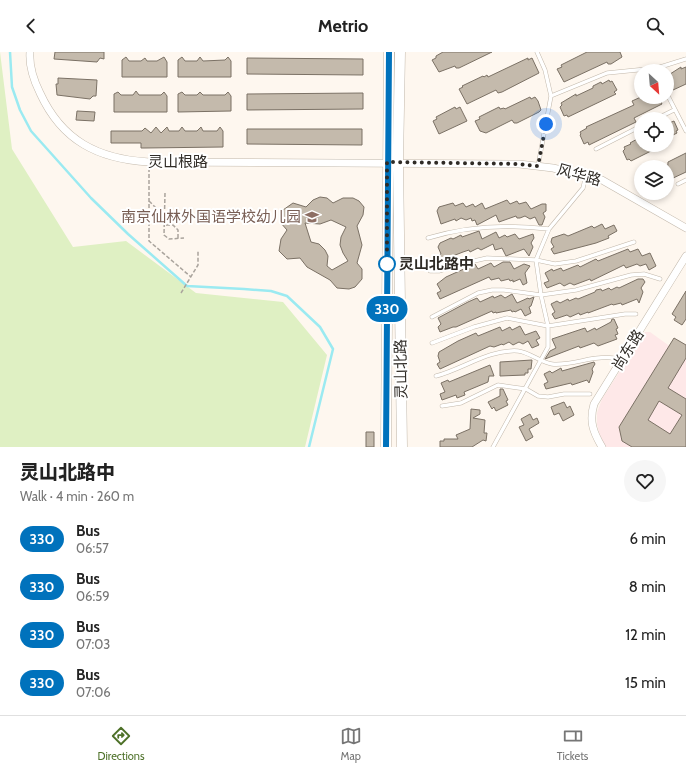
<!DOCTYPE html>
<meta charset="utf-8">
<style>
:root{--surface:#fff;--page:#f6f6f6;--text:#222;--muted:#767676;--line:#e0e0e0;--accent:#4e7129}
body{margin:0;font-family:Cabin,"Noto Sans SC",sans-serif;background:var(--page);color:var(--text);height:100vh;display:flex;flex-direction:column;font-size:15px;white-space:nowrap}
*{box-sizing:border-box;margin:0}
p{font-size:13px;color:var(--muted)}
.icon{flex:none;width:22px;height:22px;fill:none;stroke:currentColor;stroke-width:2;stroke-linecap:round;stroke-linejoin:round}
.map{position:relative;height:395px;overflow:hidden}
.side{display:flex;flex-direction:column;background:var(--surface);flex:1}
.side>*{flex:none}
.badge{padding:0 8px;border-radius:13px;font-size:14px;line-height:26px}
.needle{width:26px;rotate:154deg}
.tools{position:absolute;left:634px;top:12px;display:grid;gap:8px}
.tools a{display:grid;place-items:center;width:40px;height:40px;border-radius:50%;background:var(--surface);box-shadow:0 2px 6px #0003;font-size:20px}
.you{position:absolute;width:20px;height:20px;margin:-10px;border:3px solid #fff;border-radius:50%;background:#1a73e8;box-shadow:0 0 0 6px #1a73e833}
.map>.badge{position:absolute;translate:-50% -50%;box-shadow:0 0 0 2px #fff}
.round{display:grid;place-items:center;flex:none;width:42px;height:42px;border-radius:21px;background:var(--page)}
.headline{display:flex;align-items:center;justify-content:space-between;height:68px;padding:0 20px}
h1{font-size:19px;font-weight:800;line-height:30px}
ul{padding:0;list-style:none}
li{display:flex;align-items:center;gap:12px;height:48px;padding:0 20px}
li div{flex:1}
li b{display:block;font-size:15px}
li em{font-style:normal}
li .badge{min-width:44px;font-weight:700;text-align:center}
header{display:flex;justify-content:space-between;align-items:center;height:52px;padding:0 20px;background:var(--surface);font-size:18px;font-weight:800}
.dock{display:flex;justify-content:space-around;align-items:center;height:56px;border-top:1px solid var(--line);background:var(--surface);font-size:11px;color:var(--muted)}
.dock a{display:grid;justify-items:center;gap:2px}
.dock .active{color:var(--accent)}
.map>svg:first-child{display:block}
.commercial{fill:#fee8e8}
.green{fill:#dff0c3}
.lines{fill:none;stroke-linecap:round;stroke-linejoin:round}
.stream{stroke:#9beaf1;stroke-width:2.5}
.building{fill:#c4baac;stroke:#7b7165;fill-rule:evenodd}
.lane-casing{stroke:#c2b8ab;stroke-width:4.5}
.street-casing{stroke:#c2b8ab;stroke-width:8}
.secondary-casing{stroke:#c2b8ab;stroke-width:11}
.path{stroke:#aaa49d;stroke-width:1.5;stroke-dasharray:4 2;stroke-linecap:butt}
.lane{stroke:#fff;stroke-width:3.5}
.street{stroke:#fff;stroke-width:7}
.secondary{stroke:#fff;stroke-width:10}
.line-casing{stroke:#fff;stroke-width:9}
.line{stroke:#0072bc;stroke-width:6}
.walk{stroke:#2f2b26;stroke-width:4;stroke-dasharray:0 7.2}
.stop-dot{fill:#fff;stroke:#0072bc;stroke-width:2}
.labels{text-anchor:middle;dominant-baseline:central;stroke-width:4;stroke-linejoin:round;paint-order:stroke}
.street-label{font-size:15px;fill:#2f2b26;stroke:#fff}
.education-label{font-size:15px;fill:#785e54;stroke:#fff;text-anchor:end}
.stop-label{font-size:15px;font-weight:bold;fill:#2f2b26;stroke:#fff;text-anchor:start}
</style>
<header><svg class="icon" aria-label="back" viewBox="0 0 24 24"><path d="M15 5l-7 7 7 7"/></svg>Metrio<svg class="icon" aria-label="search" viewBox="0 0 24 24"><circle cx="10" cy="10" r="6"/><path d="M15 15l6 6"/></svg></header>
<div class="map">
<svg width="686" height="395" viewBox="0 0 686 395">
<rect width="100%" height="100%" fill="#fef7ef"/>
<path class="commercial" d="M645 280H650L686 306V395H606L600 385 597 372V361L602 347Z"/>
<path class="green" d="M0 0 12 97 73 195 126 189 196 241 283 250 327 303 305 395H0Z"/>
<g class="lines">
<path class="stream" d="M10 0 12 35 20 58 31 79 91 146 128 182 187 234 244 237 271 239 287 244 320 275 333 297 309 395"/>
</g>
<path class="building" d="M55 0H104V7L100 6 97 10 54 7Z
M443 0H492L459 16H456L455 14 439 20 432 8 436 6V4Z
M587 0H620L622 5 611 12H608L607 10 564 30 557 17 562 15 561 13Z
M126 5 129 9H141L145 6 147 9H157L164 5 167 10V25H122V8Z
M182 5 185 9H197L200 5 203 9 225 8 228 5 231 9V25H178V8Z
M247 6 363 7V23L247 22Z
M528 6V8L532 6 539 21 502 40 498 41 496 38 467 52 459 37 463 35 462 34 483 24 484 25 487 23 488 25Z
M681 15V17L686 15V32L673 38 672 36 669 38 667 33V24Z
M58 26 97 28 96 44H93L90 47 57 43 56 32H58Z
M609 28 610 30 612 29 617 38 614 40 616 42 568 65 567 63 564 64 560 55 562 53 561 51 576 42V44L593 36V34L601 30 602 32Z
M136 39 139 43H161L164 40 167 44V60H114V42L118 40 121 43H133Z
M182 40 185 43H197L200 40 203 43H225L228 40 231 44V59L178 60V42Z
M363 41V57L247 58V42Z
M530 45 531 47 535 45 538 49 541 58 539 60 517 71H514L512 68 486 81 480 79 475 69 480 67 479 65 499 55 500 57 504 56 505 57Z
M641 45H665L666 47 661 50 662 52 634 66 636 70 589 93 588 90 584 92 580 83 581 82 580 80 587 76 586 75 634 53 632 49Z
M455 55 456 57 460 55 467 69 439 82 433 69 437 67 436 65Z
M77 59 95 60 94 69 76 68Z
M674 69 678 78 676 79 677 81 667 86V72Z
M156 75 161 81 167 75 169 79H179L182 75 185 79H197L201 75 203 79H217L220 75 223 79V95L145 96H141V91H111V79H142L145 76 151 81Z
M247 77H362V93L247 92Z
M639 86 641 93H651L653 98 631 109 629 107 627 108 623 99 625 97 624 95 631 92 630 91Z
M686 101V120L671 127 670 125 667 126 668 110Z
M320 145 327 146 333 151 343 146H353L359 149 364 155 363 163 357 174 362 193 357 211 362 217V227L355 235 349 237 337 236 330 228 307 215 300 206 287 207 279 199 281 187 287 178 280 170 283 158 293 151 306 155 313 148ZM331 168 346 175 341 185 340 193 343 201 348 209 332 218 327 214 328 204 325 198 319 192 311 190 305 171 320 172Z
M507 148 510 152 517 149 519 152 526 150 531 157 542 152H546V159L543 161 545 165 542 173H539L535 165 530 167 525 164 520 166H517L516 164 499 170 496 163 477 173 475 168 472 169 471 166 466 168 461 166 456 169 455 167 441 172 437 159 439 155 453 151 455 154 463 151 466 155 473 152 475 155 482 151 485 157Z
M602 172 605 177 614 173 617 179 608 184 609 186 596 191 554 202 551 197 554 195 551 190 552 186 564 182 568 184 592 174 594 176Z
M479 179 482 187 496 180 499 186 505 183 507 185 515 182 519 187 533 182 534 186 531 191 533 195 529 204 524 197 506 204 502 196 495 198 493 192 481 198 478 196 470 200 469 198 463 200 440 209 438 204 441 202 438 195 440 191 451 186 453 187 461 183 462 185Z
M628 197 630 200 638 197 642 204 650 201 656 214 649 218 646 212 640 214 637 212 626 216 624 213 591 229 590 227 574 233 570 231 564 234 560 231 547 236 544 231 549 229 545 221 552 217 553 219 561 216 563 219 578 213 580 215 596 207 598 209Z
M503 210H510L514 217 524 212 530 214 525 221 527 231 523 233 520 227 513 230V228L510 229 509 227 501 229 499 226 491 228 489 225 440 247 437 241 441 239 437 232 446 225 475 212 478 217 491 211 494 215Z
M638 227H643L645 230 641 236 643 240 639 251 637 247 622 253 621 251 613 253 612 252 588 261V260L580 263 579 261 570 265 567 263 555 267 552 262 555 260 551 252 557 249 560 251 568 247 569 249 576 246 578 247 595 240 596 238 601 237 602 239 609 236 611 238 617 235 619 236Z
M686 239V267L682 273 674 268 676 265 672 262Z
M512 242 517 251 528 246 529 247 534 245 531 254 529 255 531 261 525 264 521 257 515 260 514 259 512 260 511 258 496 261V260L493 261 492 259 456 275H453L440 280 438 275 441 272 438 266 468 250 477 246 480 250 493 244 494 246 501 243 505 246Z
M612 267H614L618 276 616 277 618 282 615 283 617 287 598 294 594 291 580 296 579 294 545 307 550 299 556 296 552 287 585 276 587 280 595 276 596 278 611 270Z
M520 274 525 283 536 279 540 286 536 288 539 293 532 296 528 289 523 292 519 290 513 293 509 290 503 293 502 292 494 295 490 294 440 317 437 312 440 310 438 304 439 300 458 289 476 281 478 284 500 275 502 279 510 275 512 278Z
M674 286 686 293V306L668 336 686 347V395H632L622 389 619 375ZM659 349 682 363 670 382 648 368Z
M532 308 531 317H528V321H525V323L500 324V310Z
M594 310 595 312 592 317 593 320 589 331 587 328 572 333 571 331 546 337 544 332 548 330 544 322 550 319 552 321 561 316 562 319Z
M490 313 494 324H489L488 330 464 340 465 343 457 346 456 343 442 348 440 342 445 340 441 331 448 328 449 330Z
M500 337H503L508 348 506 349 508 353 496 359 494 355 492 357 488 350 500 344Z
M564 350 567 356 570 354 574 363 563 369 559 361 554 363 551 355Z
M471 357 480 358V362L473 366 485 368 484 381H487L486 389 483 388 472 395H440V389H444V387H458L456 383 470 377Z
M530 362 533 368 537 366 539 371 529 377 533 385 526 389 519 375 524 373 521 367Z
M366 380H374V395H366Z"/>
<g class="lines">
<defs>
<path id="lane" d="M537 0 545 18 551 44 538 114
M667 42 686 79
M551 44 607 21 657 16 686 7
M656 67 674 58
M596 97 641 74
M678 132 686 128
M428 186C467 174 508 172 549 177
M430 219H439L461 212 487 206 536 208 555 212 576 209 634 190
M432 265 478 241 492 238H504L541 243 576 238 631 223 644 222 660 227
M432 291 474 275 507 266 548 274 625 262H636
M436 324C463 317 489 297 518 299 529 300 542 311 552 312 573 314 592 303 613 306
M442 354 461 351 498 333 526 337 538 344 548 345 564 342H590
M493 395 548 295V274L541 243 536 208 549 177 583 136 586 123"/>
<path id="street" d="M30 0C29 13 34 29 40 41 62 89 98 107 149 110L519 112 553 116 602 128 686 176
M602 395C593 380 589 369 594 352L686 204"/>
<path id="secondary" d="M400 0 398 110 402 395
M386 395 389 0"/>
</defs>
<use href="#lane" class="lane-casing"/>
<use href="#street" class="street-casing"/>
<use href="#secondary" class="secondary-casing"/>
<path class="path" d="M149 116V189L191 225
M165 141 164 183 169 187 184 186
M149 149 165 165
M166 173H173L178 178V186
M181 241 198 213V198"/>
<use href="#lane" class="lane"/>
<use href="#street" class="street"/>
<use href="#secondary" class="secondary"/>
</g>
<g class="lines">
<defs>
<path id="line" d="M386 395 389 0"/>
</defs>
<use href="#line" class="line-casing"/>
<use href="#line" class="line"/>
<path class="walk" d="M387 212V110L519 112 538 114 546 72"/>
</g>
<defs>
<symbol id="school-bare" viewBox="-9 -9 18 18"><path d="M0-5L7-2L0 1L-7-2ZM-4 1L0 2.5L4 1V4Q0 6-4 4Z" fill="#8d6e63" stroke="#fff" stroke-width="2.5" paint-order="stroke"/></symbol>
</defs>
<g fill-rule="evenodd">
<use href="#school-bare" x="302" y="155" width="20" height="20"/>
</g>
<circle class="stop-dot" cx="387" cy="212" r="8"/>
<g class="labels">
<g class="street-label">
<text x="178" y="110">灵山根路</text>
<text transform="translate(579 123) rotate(15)">风华路</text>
<text transform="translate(628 298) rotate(-58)">尚东路</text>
<text transform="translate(401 317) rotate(-91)">灵山北路</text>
</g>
<g class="education-label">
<text x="301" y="165">南京仙林外国语学校幼儿园</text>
</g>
<g class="stop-label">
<text x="399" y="212">灵山北路中</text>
</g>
</g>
</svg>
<div class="tools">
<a><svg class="needle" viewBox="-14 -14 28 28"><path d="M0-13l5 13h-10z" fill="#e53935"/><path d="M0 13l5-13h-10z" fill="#767676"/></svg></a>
<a><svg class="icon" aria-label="locate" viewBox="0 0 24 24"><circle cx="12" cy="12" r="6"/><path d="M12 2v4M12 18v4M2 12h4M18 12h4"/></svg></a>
<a><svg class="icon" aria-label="layers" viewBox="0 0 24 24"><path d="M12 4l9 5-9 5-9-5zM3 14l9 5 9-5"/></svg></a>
</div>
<div class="you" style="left:546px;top:72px"></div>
<b class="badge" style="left:387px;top:257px;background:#0072bc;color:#fff">330</b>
</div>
<section class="side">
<div class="headline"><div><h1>灵山北路中</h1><p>Walk · 4 min · 260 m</p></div><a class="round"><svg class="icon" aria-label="heart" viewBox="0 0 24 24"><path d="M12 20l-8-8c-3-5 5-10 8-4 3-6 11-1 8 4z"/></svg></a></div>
<ul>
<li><span class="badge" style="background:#0072bc;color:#fff">330</span><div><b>Bus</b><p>06:57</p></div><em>6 min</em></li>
<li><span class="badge" style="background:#0072bc;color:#fff">330</span><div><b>Bus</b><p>06:59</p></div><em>8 min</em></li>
<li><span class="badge" style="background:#0072bc;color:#fff">330</span><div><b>Bus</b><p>07:03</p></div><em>12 min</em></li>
<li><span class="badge" style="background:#0072bc;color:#fff">330</span><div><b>Bus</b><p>07:06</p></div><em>15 min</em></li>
</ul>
</section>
<nav class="dock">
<a class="active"><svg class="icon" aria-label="directions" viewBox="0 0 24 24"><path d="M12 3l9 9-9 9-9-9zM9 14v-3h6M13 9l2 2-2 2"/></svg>Directions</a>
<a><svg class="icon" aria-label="map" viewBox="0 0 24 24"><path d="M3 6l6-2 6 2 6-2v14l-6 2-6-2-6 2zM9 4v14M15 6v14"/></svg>Map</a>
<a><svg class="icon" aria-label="tickets" viewBox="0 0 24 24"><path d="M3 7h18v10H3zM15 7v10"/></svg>Tickets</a>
</nav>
